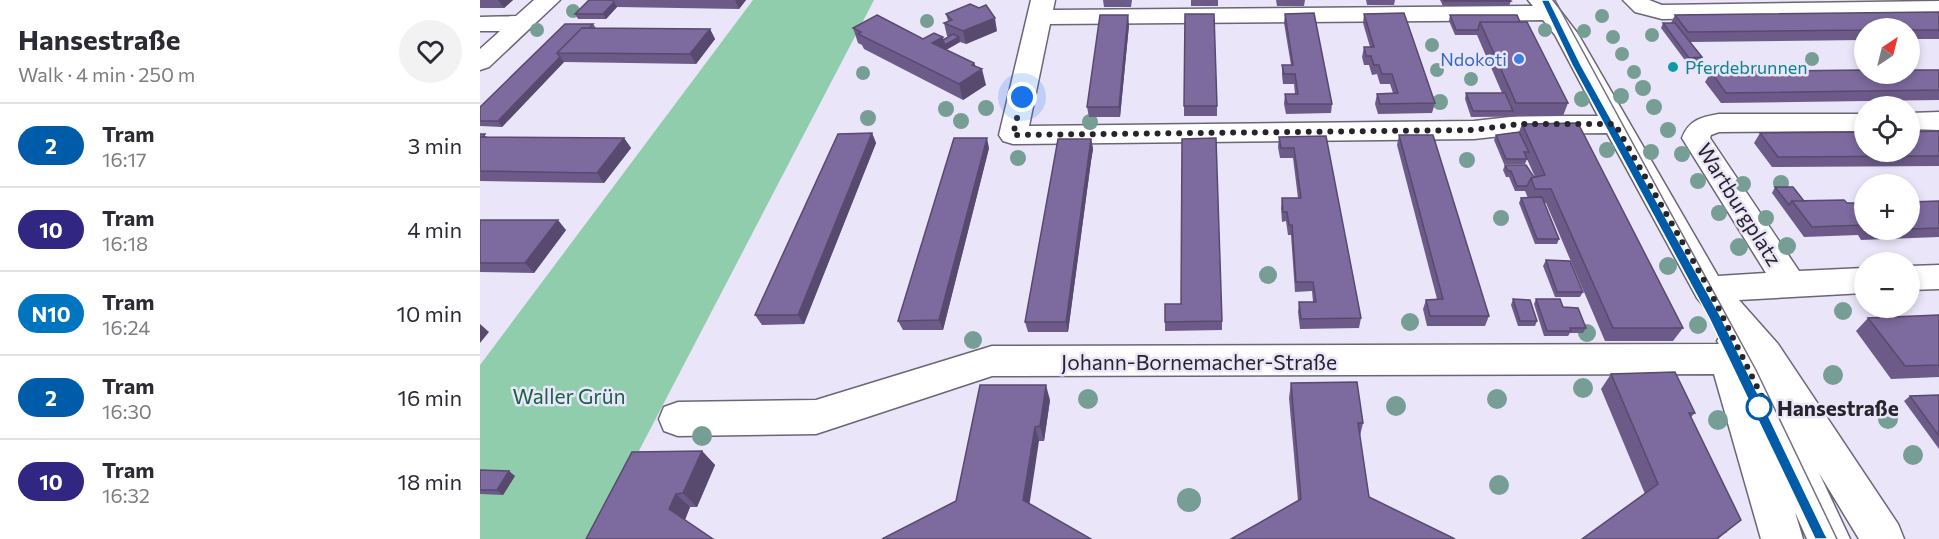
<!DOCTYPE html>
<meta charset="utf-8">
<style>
:root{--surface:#fff;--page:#f2f2f3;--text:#2b2b33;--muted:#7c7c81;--line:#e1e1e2}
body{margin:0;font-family:Commissioner,sans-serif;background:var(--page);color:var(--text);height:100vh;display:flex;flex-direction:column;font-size:22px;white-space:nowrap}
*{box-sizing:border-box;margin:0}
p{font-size:20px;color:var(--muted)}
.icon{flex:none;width:33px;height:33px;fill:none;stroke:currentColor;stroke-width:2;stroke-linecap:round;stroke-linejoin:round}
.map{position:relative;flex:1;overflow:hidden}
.panel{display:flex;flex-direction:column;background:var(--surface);width:480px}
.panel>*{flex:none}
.badge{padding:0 12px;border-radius:20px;font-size:21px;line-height:39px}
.needle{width:39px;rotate:35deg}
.tools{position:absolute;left:1374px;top:18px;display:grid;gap:12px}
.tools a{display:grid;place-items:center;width:66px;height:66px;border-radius:50%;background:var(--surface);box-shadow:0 3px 9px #0003;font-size:30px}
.you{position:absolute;width:30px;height:30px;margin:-15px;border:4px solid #fff;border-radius:50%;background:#1a73e8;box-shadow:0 0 0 9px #1a73e833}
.map>.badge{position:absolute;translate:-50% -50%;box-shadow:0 0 0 3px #fff}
.round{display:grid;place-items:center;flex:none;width:63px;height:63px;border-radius:32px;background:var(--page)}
.overview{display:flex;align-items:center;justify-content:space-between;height:102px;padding:0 18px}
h1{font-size:28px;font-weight:700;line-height:45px}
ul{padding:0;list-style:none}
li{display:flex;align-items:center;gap:18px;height:84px;padding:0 18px;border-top:2px solid var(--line)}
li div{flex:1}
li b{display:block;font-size:22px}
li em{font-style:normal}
li .badge{min-width:66px;font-weight:700;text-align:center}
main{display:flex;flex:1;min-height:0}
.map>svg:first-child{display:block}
.green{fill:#8fcdad}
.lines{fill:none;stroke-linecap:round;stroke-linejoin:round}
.minor-casing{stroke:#6b6576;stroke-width:3}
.minor{fill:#fff;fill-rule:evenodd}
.tram{stroke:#75717d;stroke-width:1.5}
.tree{fill:#769e95}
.wall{fill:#6c5b88}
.shaded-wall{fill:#584a6f}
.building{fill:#7d6a9e;stroke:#584a6f;stroke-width:1.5}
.line{fill:#005ca9;stroke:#fff;stroke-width:1.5}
.walk{stroke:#27242b;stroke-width:6;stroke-dasharray:0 10.8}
.shop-dot{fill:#3f7fe0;stroke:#ebe5f9;stroke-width:2}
.culture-dot{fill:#0f9aa8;stroke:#ebe5f9;stroke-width:2}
.stop-dot{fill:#fff;stroke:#005ca9;stroke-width:3}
.labels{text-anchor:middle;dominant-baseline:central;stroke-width:5;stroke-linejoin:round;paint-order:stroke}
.far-shop-label{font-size:18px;fill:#366cbe;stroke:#ebe5f9;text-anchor:end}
.far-culture-label{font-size:18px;fill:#0d838f;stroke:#ebe5f9;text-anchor:start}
.street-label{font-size:21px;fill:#27242b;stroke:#ebe5f9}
.park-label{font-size:21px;fill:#166344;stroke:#ebe5f9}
.stop-label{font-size:21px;font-weight:bold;fill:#27242b;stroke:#ebe5f9;text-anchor:start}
</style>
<main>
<section class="panel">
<div class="overview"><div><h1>Hansestraße</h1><p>Walk · 4 min · 250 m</p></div><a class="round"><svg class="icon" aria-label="heart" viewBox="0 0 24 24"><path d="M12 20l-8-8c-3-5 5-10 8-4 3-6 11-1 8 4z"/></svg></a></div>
<ul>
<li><span class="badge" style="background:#005ca9;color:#fff">2</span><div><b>Tram</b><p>16:17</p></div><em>3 min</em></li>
<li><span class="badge" style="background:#312783;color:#fff">10</span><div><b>Tram</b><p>16:18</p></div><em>4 min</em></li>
<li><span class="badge" style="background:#0075bf;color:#fff">N10</span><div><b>Tram</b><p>16:24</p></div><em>10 min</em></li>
<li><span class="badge" style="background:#005ca9;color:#fff">2</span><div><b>Tram</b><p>16:30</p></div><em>16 min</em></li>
<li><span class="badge" style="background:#312783;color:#fff">10</span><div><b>Tram</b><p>16:32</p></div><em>18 min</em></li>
</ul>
</section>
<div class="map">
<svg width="1459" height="539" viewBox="0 0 1459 539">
<rect width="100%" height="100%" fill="#ebe5f9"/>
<path class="green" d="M273 0H394L113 539H0V365Z"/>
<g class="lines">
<defs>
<path id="minor" d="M54 0H80L9 67 0 70V49L20 31H0V17L36 16Z
M551 0H575L573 10 1053 6 1048 0H1072L1098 34 1238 276 1286 273 1202 138C1209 120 1221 117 1239 114H1384V131L1239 132 1231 135 1230 138 1319 271 1384 268V293L1259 300 1298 344 1418 524 1424 539H1379L1339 473 1370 539H1327L1315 512 1323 539H1281L1234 374 512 376 336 434 198 436 184 431 179 419 184 407 198 402 336 400 512 346 1239 344 1237 341 1244 330 1217 298 1127 133 1039 134 994 139 533 144 523 141 519 135ZM1063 20 1075 35 1118 116H1039L994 121 549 126 570 24Z
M1143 0H1169L1182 5 1459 1V15L1182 19 1155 12Z
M1459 112V130L1430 129V113Z
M1459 265V289L1430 290V266Z"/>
</defs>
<use href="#minor" class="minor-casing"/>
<use href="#minor" class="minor"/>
<path class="tram" d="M1065 0 1097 65 1235 317 1340 539
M1075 0 1276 370 1357 539"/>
</g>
<g class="tree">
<circle cx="93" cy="11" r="7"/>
<circle cx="1122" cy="16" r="7"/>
<circle cx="447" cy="21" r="7"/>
<circle cx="57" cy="30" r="7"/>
<circle cx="1065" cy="30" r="7"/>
<circle cx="1104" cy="31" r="7"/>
<circle cx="1172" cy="35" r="7"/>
<circle cx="1133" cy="37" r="7"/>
<circle cx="952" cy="45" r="7"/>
<circle cx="1142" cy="54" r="7"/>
<circle cx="1332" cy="59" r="7"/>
<circle cx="957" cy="70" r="7"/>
<circle cx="1154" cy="72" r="7"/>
<circle cx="383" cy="73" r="7"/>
<circle cx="991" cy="79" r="7"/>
<circle cx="1163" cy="88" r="8"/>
<circle cx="1141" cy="96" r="8"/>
<circle cx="1102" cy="99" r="8"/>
<circle cx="960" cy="102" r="8"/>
<circle cx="1174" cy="107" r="8"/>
<circle cx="506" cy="108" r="8"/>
<circle cx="466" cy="109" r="8"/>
<circle cx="388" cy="118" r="8"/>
<circle cx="481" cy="121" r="8"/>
<circle cx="610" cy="122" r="8"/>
<circle cx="1188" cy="130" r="8"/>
<circle cx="1127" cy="150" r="8"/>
<circle cx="1171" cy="152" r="8"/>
<circle cx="1202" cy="154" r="8"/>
<circle cx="538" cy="158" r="8"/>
<circle cx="987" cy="160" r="8"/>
<circle cx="1218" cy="181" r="8"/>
<circle cx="1301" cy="183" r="8"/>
<circle cx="1263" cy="184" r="8"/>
<circle cx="1239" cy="213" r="8"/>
<circle cx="1021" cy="218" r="8"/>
<circle cx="1286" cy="218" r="8"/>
<circle cx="1307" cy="246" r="9"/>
<circle cx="1259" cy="247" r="9"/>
<circle cx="1188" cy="266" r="9"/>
<circle cx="788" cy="275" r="9"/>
<circle cx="1363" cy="311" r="9"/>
<circle cx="930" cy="322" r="9"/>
<circle cx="1218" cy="325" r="9"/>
<circle cx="1107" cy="333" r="9"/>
<circle cx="493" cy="340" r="9"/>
<circle cx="1353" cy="375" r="10"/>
<circle cx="1103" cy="388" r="10"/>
<circle cx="608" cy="399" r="10"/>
<circle cx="1017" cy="399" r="10"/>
<circle cx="916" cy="406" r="10"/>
<circle cx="1408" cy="419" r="10"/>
<circle cx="1238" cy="420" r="10"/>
<circle cx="222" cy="436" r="10"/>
<circle cx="1433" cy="455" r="10"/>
<circle cx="1019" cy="485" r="10"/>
<circle cx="709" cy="500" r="12"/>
</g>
<path class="wall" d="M0 0H33L24 8H0Z
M109 0H266L259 9 137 7 126 19H98L95 14Z
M623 0H652L651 7H624Z
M711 0H738V6H711Z
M796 0H825L824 6H797Z
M886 0H915L914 5H887Z
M960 0H1030L1031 1 1029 6H963Z
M1459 12V39H1430V28H1384V40L1210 42 1222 57 1219 63H1207L1181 28 1183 23H1191L1195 15Z
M466 14 517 31 486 44 480 42 466 50 494 63 506 85 483 100 384 49 382 45 378 43 373 28 443 39 463 40 469 36H467L464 23 468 21Z
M805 14 852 104 851 113 806 114 804 104 805 94H815L814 84H803L802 75V65H811L804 23Z
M884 14 955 103 952 113 898 114 895 104 897 94 913 93 910 84H900L897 74 892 75 889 65H884L882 57 884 47H890L883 23Z
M970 15 1041 22 1088 103 1083 116 991 117 985 99 986 93H1022L997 35H975L969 21Z
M113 24 116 28 230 29 235 39 216 64 84 62 22 127 0 126V107Z
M649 25 640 117H609L607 107Z
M1459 70V100L1241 103 1225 82 1231 72Z
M704 106H737V116H704Z
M1042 124 1203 328 1193 341H1125L1066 203H1064L1079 239 1077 244H1055L1039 203 1041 198H1048L1045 191H1035L1029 177H1026L1023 170 1025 165 1055 177 1047 159 1045 164H1024L1014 140 1016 135 1039 132Z
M1459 131V166L1292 167 1274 143 1280 133Z
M392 133 396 143 324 324 282 325 275 315Z
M0 134 8 137 144 138 151 148 124 183 0 181Z
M919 135 1009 316 1005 326H947L943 309 946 300 957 299 917 145Z
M846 136 881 318 879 328 820 329 818 312 819 302H833L832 291 815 292 811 235H808L806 221 802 222 801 208 802 198H818L813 158H800L798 147 799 137Z
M611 139 613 149 611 161 588 332H548L545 322Z
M509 148 463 330H423L418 321Z
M1295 187 1324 201 1367 203H1384V230H1430V202L1459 201V237L1381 240 1378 235 1324 237 1292 193Z
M0 220 86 230 54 273 0 272Z
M1066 260 1103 292 1100 297H1075L1063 266Z
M1033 299 1057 321 1055 326H1038L1031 305Z
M1056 299 1083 307 1106 328 1103 333H1090L1088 336H1064L1054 304Z
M1459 315V377L1411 379 1376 331 1388 318Z
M742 321V330L685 331V322Z
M1131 374 1215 413 1211 417 1247 533 1165 494 1121 389Z
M811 383 883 423 880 436 889 497 818 501 809 398Z
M1459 395V449L1424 401 1430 396Z
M570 400 564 441H559L476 501Z
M222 451 235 465 217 507H210L205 520 106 539Z
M0 470 35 476 23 495 0 494Z"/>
<path class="shaded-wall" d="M18 0H33L24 8Z
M255 0H266L259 9Z
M134 2 137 7 126 19 123 14Z
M648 15 649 25 640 117 639 107Z
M515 18 517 31 486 44 483 31Z
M230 29 235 39 216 64 210 54Z
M463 37 465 45 479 37 480 42 466 50 452 43Z
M80 57 84 62 22 127 18 121Z
M494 63 497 73 502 69 506 85 483 100 479 84 492 65Z
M392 133 396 143 324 324 318 315Z
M144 138 151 148 124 183 117 173Z
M507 138 509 148 463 330 459 320Z
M611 139 613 149 611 161 588 332 586 322Z
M78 220 86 230 54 273 45 263Z
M0 324 9 332 0 343Z
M566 385 570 400 564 441 560 426Z
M555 427 559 441 548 514 543 500Z
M222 451 235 465 217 507 203 493Z
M29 471 35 476 23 495 17 490Z
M196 494 210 507 204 522 189 509Z
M1261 520 1238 539H1236Z"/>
<path class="building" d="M109 0H132L134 2 123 14H95Z
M963 0H1030L1031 1H964Z
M490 4 499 8 506 5 515 18 483 31 464 23 472 20 466 14Z
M1459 12V30H1430V28H1384V30L1208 32 1195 15Z
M834 13 852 104H807L805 94H818L815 74H804L802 65H813L805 14Z
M924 13 955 103 900 104 897 94 918 93 912 74H902L899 65H894L891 56H886L884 47H894L884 14Z
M705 14H734L737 106H704Z
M397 15 443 39 454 33 463 37 452 43 494 63 492 65 502 69 479 84 378 34 381 32 373 28Z
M620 15H648L639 107H607Z
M970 15H1037L1040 22H1000L998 30H976Z
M1000 22H1047L1088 103H1036Z
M1183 23H1195L1222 57 1209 58Z
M85 24H113L109 28H102L77 53 80 57 18 121H0V107Z
M102 28 230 29 210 54 77 53Z
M473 34 479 37 465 45 463 40Z
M1384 70V74H1430V70H1459V90L1246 93 1231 72Z
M986 93H1025L1033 111H993Z
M1098 123 1203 328H1133L1071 189H1055L1051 178 1065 175 1042 124Z
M1459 131V156H1451L1298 157 1280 133 1384 132V152H1430V132Z
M1039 132 1049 152H1044L1047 159H1026L1016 135Z
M392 133 318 315H275L358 134Z
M0 134H5L3 137H0Z
M919 135H953L1009 316H950L946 300 963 299Z
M846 136 881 318 821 319 819 302H836L833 282H816L812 225H809L807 212H803L802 198H821L814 148H801L799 137Z
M0 137 144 138 117 173 0 171Z
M474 138H507L459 320 418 321Z
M736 138 742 321 685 322V304H701L702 139Z
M578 139H611L586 322H545Z
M1025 165H1046L1054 177 1051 178 1047 186H1037L1031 171H1028Z
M1295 187H1313L1324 201H1312L1309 205Z
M1062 197 1079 239H1057L1041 198Z
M1364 200 1367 203H1384V225L1332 227 1312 201Z
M1459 201V228L1430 229V202Z
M0 220H78L45 263H0Z
M1066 260 1090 261 1103 292H1077Z
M1033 299 1050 300 1057 321H1040Z
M1056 299H1080L1083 307 1098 308 1106 328H1090L1091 331H1067Z
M1459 315V365L1425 366 1388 318Z
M1195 372 1215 413H1209L1261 520 1236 539H1102L1178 484 1131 374Z
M877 382 883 423H878L889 497 975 539H751L821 499 811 383Z
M500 385H566L560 426 555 427 543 500 611 539H402L476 501Z
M1459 395V436L1430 396Z
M222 451 203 493 196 494 189 509 233 539H106L152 452Z
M0 470 29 471 17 490H0Z"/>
<path class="line" d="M1061 0H1069L1101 65 1241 317 1345 534 1348 539H1335L1229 318 1092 65Z"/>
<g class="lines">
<path class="walk" d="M542 97 533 135 994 130 1039 124H1135L1229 289 1287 407H1279"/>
</g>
<circle class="shop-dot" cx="1039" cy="59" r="6"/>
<circle class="culture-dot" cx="1193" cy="67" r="6"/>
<circle class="stop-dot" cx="1279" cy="407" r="12"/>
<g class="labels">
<g class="far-shop-label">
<text x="1027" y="59">Ndokoti</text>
</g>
<g class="far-culture-label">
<text x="1205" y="67">Pferdebrunnen</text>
</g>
<g class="street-label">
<text transform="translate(1260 204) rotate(58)">Wartburgplatz</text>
<text x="719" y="361">Johann-Bornemacher-Straße</text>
</g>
<g class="park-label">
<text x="89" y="395">Waller Grün</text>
</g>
<g class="stop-label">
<text x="1297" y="407">Hansestraße</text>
</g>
</g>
</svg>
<div class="tools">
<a><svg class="needle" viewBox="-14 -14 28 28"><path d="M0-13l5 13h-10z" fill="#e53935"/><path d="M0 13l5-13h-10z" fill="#7c7c81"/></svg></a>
<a><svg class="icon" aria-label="locate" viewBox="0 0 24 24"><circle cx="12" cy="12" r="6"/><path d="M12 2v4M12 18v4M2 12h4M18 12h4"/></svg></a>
<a>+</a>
<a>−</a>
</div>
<div class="you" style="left:542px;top:97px"></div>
</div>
</main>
